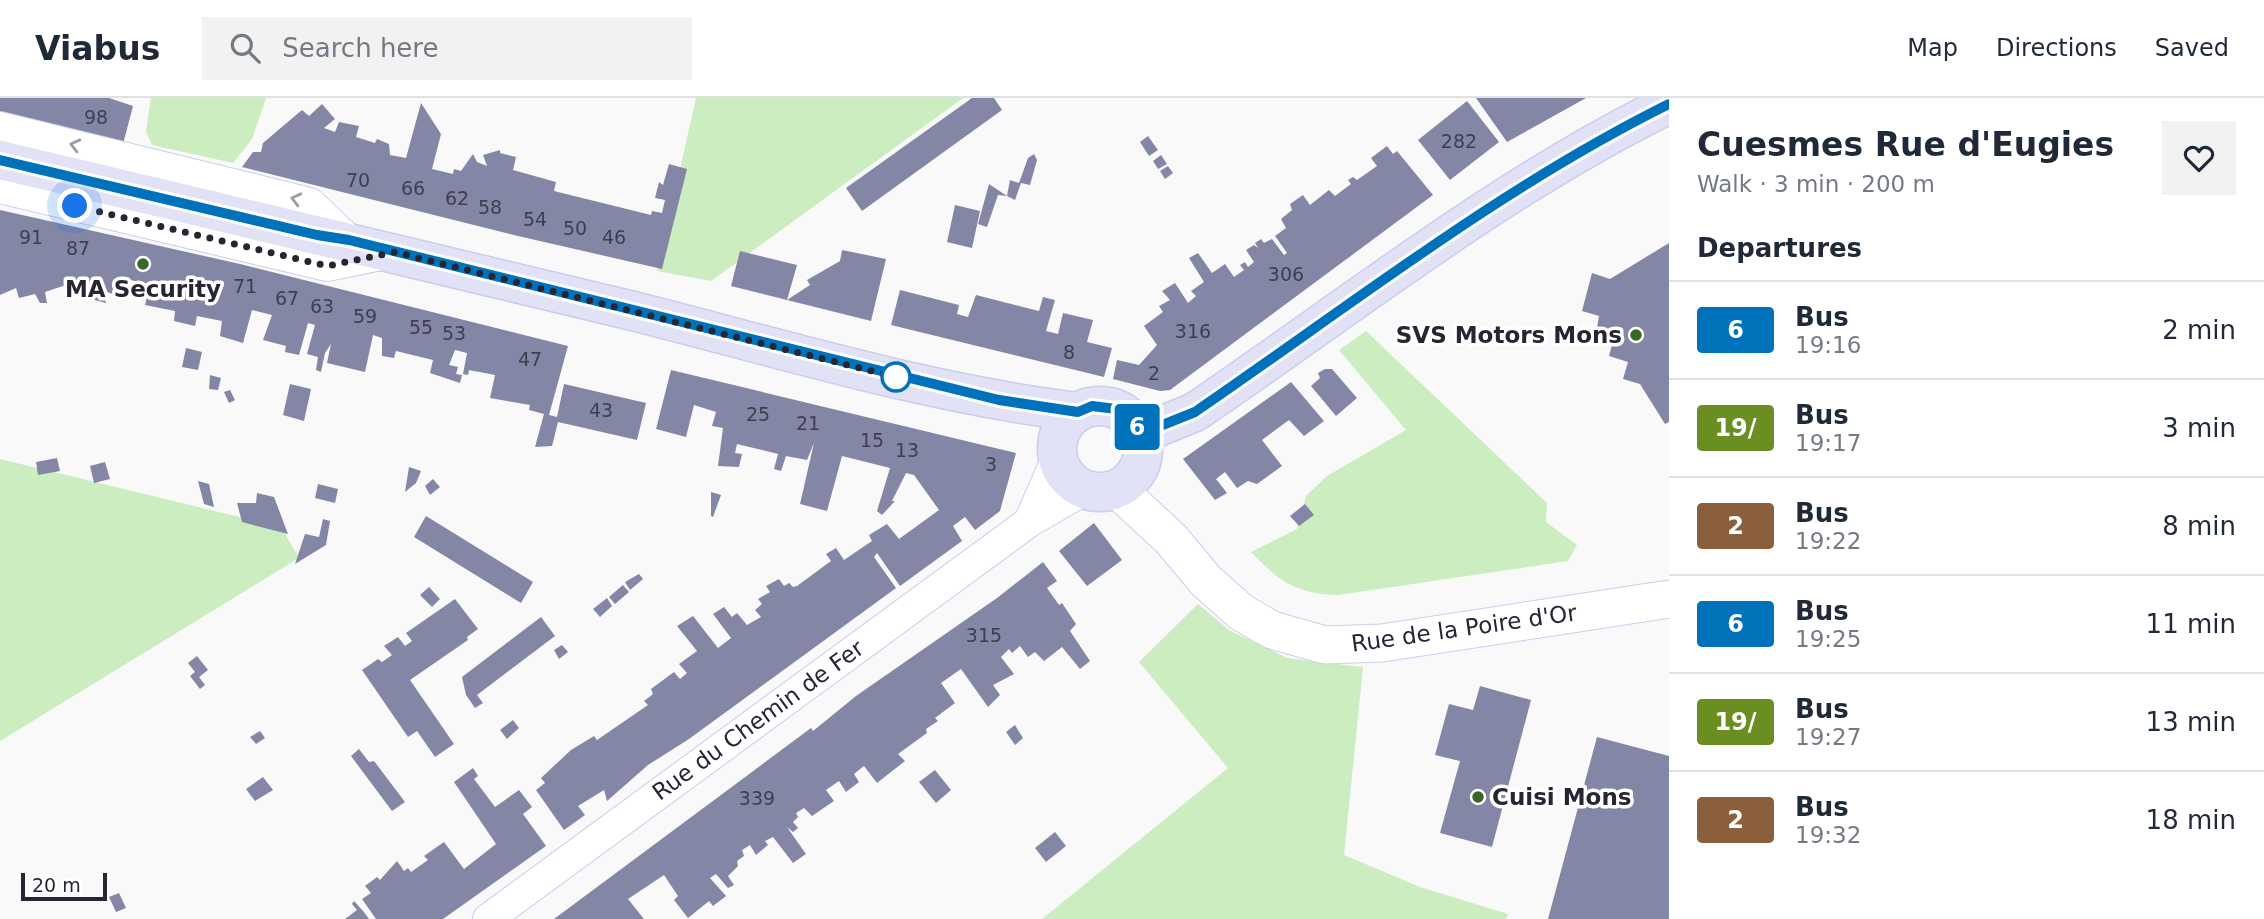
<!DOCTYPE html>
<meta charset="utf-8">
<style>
:root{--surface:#fff;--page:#f2f2f3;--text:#1f2937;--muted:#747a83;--line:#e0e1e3}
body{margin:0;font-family:"DejaVu Sans",sans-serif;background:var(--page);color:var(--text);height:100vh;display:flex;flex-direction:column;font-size:26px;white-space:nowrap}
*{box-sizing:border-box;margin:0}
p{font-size:23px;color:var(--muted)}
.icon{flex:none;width:38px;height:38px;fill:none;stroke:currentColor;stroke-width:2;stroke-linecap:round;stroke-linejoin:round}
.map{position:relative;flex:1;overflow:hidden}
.panel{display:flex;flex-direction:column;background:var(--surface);width:595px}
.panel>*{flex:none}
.badge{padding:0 14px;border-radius:5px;font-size:24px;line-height:46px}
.scale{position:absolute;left:21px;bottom:18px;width:86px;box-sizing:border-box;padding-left:7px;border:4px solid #262633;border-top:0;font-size:19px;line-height:24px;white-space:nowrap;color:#262633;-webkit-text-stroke:5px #fff;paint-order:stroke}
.you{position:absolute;width:35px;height:35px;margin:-18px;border:5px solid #fff;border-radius:50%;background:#1a73e8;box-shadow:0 0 0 10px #1a73e833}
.map>.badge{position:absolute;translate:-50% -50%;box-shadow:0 0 0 4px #fff}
h2{padding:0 28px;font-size:26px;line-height:63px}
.round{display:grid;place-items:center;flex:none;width:74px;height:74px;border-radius:0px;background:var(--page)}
.summary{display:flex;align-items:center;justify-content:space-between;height:119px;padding:0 28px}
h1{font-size:33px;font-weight:700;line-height:52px}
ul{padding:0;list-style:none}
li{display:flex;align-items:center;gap:21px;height:98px;padding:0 28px;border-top:2px solid var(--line)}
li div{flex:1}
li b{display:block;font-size:26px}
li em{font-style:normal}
li .badge{min-width:77px;font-weight:700;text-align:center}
header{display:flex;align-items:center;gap:42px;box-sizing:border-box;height:98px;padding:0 35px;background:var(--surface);border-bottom:2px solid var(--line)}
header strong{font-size:33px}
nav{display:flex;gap:38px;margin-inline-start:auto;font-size:24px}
.search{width:490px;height:63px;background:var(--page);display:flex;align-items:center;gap:18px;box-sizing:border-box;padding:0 24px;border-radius:0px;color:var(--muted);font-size:26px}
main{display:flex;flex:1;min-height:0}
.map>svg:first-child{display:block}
.green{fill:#cbedbf}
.building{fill:#8486a5}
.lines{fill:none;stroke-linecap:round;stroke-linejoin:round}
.minor-casing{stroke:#cbcdef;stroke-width:32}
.tertiary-casing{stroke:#cbcdef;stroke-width:39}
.secondary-casing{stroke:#cbcdef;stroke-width:41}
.minor{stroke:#fff;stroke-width:30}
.tertiary{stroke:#fff;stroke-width:37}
.secondary{stroke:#e2e2f6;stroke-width:38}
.oneway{stroke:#9d9da3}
.line-casing{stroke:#fff;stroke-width:16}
.line{stroke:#0072bc;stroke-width:10}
.walk{stroke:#262633;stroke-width:7;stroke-dasharray:0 12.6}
.poi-dot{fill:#396725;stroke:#fff;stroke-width:2.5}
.stop-dot{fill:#fff;stroke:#0072bc;stroke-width:3.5}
.labels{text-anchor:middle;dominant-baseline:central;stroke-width:7;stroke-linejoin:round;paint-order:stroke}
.number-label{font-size:19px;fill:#3e3e50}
.poi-label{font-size:23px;font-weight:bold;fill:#262633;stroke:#fff}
.street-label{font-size:23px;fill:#262633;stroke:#fff}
</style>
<header>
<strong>Viabus</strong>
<div class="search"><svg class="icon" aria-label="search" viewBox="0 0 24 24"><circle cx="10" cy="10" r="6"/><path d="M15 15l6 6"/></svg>Search here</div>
<nav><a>Map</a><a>Directions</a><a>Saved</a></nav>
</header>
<main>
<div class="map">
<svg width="1669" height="821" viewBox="0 0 1669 821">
<rect width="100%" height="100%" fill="#f9f9f9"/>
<path class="green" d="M151 0H266L252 41 233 65 152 47 146 34Z
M696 0H963L711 183 657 173Z
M1366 233 1547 405 1546 424 1577 447 1568 463 1338 497C1295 495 1280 484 1251 454L1297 431 1306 398 1327 378 1406 332 1339 252Z
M0 361 281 429 299 460 0 643Z
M1198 506 1229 532 1287 560 1363 569 1344 757 1420 789 1508 816 1506 821H1042L1228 670 1139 564Z"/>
<path class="building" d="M0 0H109L133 8 123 46 0 15Z
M972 0H994L1002 12 862 113 846 90Z
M1476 0H1586L1507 44Z
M1467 3 1499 44 1450 82 1418 42Z
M421 5 441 36 432 71 453 76 454 71 461 73 473 56 477 64 487 68 483 57 500 52V55L516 59 513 72 556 84 554 93 651 117 652 113 662 115 665 102 655 100 659 84 663 87 669 66 687 71 662 171 518 138 242 69 253 54H261L263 45 302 12 309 18 322 6 335 21 324 30 335 34 339 24 359 28 356 39 375 45 377 41 389 46 390 57 406 60Z
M1148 38 1158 52 1149 58 1140 44Z
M1387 48 1393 56 1397 53 1433 97 1170 292 1160 293 1113 281 1117 262 1139 267 1157 247 1144 228 1163 214 1159 208 1170 202 1162 193 1175 185 1188 205 1196 198 1191 193 1204 184 1189 160 1198 155 1212 175 1225 166 1234 179 1244 172 1240 167 1245 164 1248 169 1254 164 1246 152 1254 147 1258 150 1255 145 1261 141 1264 145 1272 141 1284 157 1287 155 1275 138 1286 130 1281 121 1292 112 1290 106 1303 97 1310 107 1329 92 1335 98 1351 86 1348 82 1353 79 1357 82 1377 68 1371 60Z
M1034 56 1037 62 1030 87 1021 85 1015 102 1007 98 1010 82 1019 85 1028 60Z
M1161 57 1167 66 1158 71 1153 63Z
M1168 68 1173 75 1165 81 1160 73Z
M989 86 1007 98 998 97 987 129 978 126Z
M955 107 980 113 972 150 947 144Z
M0 112 240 166 568 248 549 317 557 319 564 286 646 305 637 342 558 324 552 348 535 349 544 316 529 312 530 307 490 300 495 277 469 272 468 277 463 276 467 255 455 252 449 267 458 269 456 276 462 277 460 285 430 275 433 262 396 253 394 260 382 258V240L373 237 365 274 327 265 331 246 325 255 321 274 316 272 318 259 307 256 315 227 308 225 299 257 285 254 286 248 263 242 272 217 252 212 243 245 220 238 222 223 197 218 195 228 174 223 175 213 145 207 150 187 127 181 125 200 104 193 106 205 84 199 82 196 63 188 45 194 47 205H40L35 196 19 200 16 190 0 197Z
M1669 145V324L1665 326 1640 286 1623 281 1628 264 1609 258 1614 239 1596 235 1599 218 1582 213 1592 175 1610 181Z
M842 152 886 161 871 223 787 202 810 187 807 182 840 163Z
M740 153 797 167 787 202 731 188Z
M900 192 959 207 957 216 968 219 976 197 1039 213 1043 199 1055 202 1046 233 1058 236 1063 215 1093 222 1087 244 1112 250 1104 279 891 227Z
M186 250 202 254 198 272 182 269Z
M1325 271H1332L1357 300 1336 318 1311 288 1320 280 1318 275Z
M671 272 1016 355 1000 413 975 432 965 419 953 428 962 443 900 488 877 455 874 459 896 490 689 641 648 667 607 703 604 692 578 708 585 717 564 732 536 692 545 685 541 680 571 652 594 638 597 642 648 607 644 603 653 596 651 591 674 574 680 581 687 575 679 566 697 553 677 528 693 518 718 550 731 540 713 516 724 509 732 519 737 515 747 527 761 519 755 512 762 506 758 501 770 494 766 488 779 481 784 488 789 485 793 489 797 488 831 463 826 456 836 450 844 462 872 443 869 437 887 426 899 441 939 412 914 377 906 375 892 403H895L882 417 877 413 890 370 842 358 827 413 800 406 814 345 807 362 786 358 781 373 774 371 778 356 737 346 735 355 742 356 739 369 718 368 723 330 712 328 716 314 694 307 686 339 656 331Z
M210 277 221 280 218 292 209 291Z
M1291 284 1324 323 1304 338 1289 322 1262 342 1282 368 1257 386 1248 383 1237 390 1225 374 1216 381 1227 395 1215 402 1183 361Z
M290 286 311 291 304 323 283 317Z
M230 292 235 302 229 305 224 294Z
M57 360 60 373 38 377 36 364Z
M105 364 110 381 94 385 90 368Z
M409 369 421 373 416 385 405 394Z
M433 381 440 389 430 397 425 388Z
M198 383 209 386 214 409 204 406Z
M318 386 338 391 335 405 315 400Z
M711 394 721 397 713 419 711 418Z
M257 395 274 399 288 436 242 424 237 405H256Z
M1305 406 1314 417 1299 428 1290 418Z
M426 418 533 484 521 505 414 439Z
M323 421 330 423 326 447 295 466 305 436 319 439Z
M1094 425 1122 462 1087 488 1059 453Z
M1043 464 1057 483 1047 490 1059 507 1062 505 1076 526 1070 533 1090 563 1080 571 1062 549 1044 563 1035 554 1028 559 1020 548 1012 555 1009 551 1001 559 1014 576 993 587 1000 597 988 609 961 571 941 585 955 605 935 620 938 623 926 631 927 635 898 656 905 663 877 685 864 668 854 676 859 684 846 694 839 683 826 692 834 703 812 718 804 710 796 715 798 719 793 724 798 730 793 734 787 729 806 756 793 765 773 739 765 743 768 747 756 757 750 747 742 752 744 758 737 763 738 768 728 778 734 787 728 790 716 776 710 780 726 798 713 808 709 803 688 820 674 802 678 798 664 777 628 801 644 821H554L811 630 813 633 856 598 997 500Z
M639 476 643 481 630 492 625 484Z
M623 487 629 494 615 506 609 499Z
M429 489 440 501 432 509 420 497Z
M607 500 612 508 600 519 593 511Z
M455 501 478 531 467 539 468 542 410 582 454 646 435 659 417 633 408 639 362 572 378 561 382 564 392 557 384 548 398 539 405 548 412 543 406 535Z
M541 519 555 538 477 597 483 605 475 610 466 597 462 579Z
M562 547 568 554 559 561 554 552Z
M197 558 208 572 199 579 205 587 200 591 190 578 195 574 188 565Z
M1480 588 1531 602 1492 749 1440 735 1460 663 1435 657 1449 606 1473 612Z
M513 622 519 630 507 641 500 632Z
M1015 627 1023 640 1015 647 1006 634Z
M260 633 265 640 256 646 250 639Z
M1597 639 1669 658V821H1548Z
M359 651 369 664 374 663 405 704 392 713 351 658Z
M473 670 478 678 474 681 495 709 519 692 532 709 523 716 546 748 443 821H376L362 801 371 795 365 788 377 779 380 782 397 763 404 773 408 770 411 774 428 762 424 758 444 744 464 771 496 746 454 684Z
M935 672 951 692 936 705 919 684Z
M263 679 273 692 255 703 246 691Z
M1055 734 1066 748 1046 764 1035 750Z
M119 795 126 810 116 814 109 799Z
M354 803 363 813 369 821H345L357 812 352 806Z"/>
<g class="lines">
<defs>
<path id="minor" d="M0 29 310 105 349 142
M0 90 327 168 385 156
M1029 424 1057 360
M488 821 1029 424 1084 392"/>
<path id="tertiary" d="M1117 391 1171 441 1206 483 1241 514 1272 532 1325 547 1382 545 1669 501"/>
<path id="secondary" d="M0 62C211 112 422 161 633 213 780 250 928 296 1078 314
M1057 351a43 43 0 1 1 86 0a43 43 0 1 1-86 0Z
M1141 336 1195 314C1351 208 1500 89 1669 6"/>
</defs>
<use href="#minor" class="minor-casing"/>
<use href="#tertiary" class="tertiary-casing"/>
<use href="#secondary" class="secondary-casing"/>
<use href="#minor" class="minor"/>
<use href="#tertiary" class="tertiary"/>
<use href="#secondary" class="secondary"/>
</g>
<defs><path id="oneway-chevron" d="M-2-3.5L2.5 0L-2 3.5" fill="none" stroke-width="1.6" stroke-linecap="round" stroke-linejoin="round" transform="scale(1.75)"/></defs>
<g class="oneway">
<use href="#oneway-chevron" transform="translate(75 47) rotate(-166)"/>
<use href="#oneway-chevron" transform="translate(296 101) rotate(-166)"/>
</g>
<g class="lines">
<defs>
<path id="line" d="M0 62 317 137 349 142 999 302 1078 314 1092 308 1116 311 1133 323 1140 336 1195 314C1351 207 1500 90 1669 6"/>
</defs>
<use href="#line" class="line-casing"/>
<use href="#line" class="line"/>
<path class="walk" d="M75 108 327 168 395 154 896 279"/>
</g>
<g class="poi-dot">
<circle cx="143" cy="166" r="7"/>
<circle cx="1636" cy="237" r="7"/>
<circle cx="1478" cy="699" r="7"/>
</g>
<circle class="stop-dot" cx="896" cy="279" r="14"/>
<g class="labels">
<g class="number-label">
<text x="96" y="19">98</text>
<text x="1459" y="43">282</text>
<text x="358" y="82">70</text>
<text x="413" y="90">66</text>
<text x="457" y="100">62</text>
<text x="490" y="109">58</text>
<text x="535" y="121">54</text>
<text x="575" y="130">50</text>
<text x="31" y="139">91</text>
<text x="614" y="139">46</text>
<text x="78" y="150">87</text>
<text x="1286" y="176">306</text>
<text x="245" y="188">71</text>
<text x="287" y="200">67</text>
<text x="322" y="208">63</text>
<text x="365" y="218">59</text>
<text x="421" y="229">55</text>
<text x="1193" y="233">316</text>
<text x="454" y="235">53</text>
<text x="1069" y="254">8</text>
<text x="530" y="261">47</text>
<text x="1154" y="275">2</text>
<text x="601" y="312">43</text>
<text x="758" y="316">25</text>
<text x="808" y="325">21</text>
<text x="872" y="342">15</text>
<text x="907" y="352">13</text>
<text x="991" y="366">3</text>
<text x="984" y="537">315</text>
<text x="757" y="700">339</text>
</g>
<g class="poi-label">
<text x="143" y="191">MA Security</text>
<text x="1622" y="237" text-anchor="end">SVS Motors Mons</text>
<text x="1492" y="699" text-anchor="start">Cuisi Mons</text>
</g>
<g class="street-label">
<text transform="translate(1464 530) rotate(-8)">Rue de la Poire d'Or</text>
<text transform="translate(758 622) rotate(-36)">Rue du Chemin de Fer</text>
</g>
</g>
</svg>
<div class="scale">20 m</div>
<div class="you" style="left:75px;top:108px"></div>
<b class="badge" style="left:1137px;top:329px;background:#0072bc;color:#fff">6</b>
</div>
<section class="panel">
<div class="summary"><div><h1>Cuesmes Rue d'Eugies</h1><p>Walk · 3 min · 200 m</p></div><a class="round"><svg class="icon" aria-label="heart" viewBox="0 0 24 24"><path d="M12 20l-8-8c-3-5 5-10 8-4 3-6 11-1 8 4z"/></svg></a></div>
<h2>Departures</h2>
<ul>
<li><span class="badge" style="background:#0072bc;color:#fff">6</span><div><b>Bus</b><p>19:16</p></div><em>2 min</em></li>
<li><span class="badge" style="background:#6b8e23;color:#fff">19/</span><div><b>Bus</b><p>19:17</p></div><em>3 min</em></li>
<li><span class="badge" style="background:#8b5e3c;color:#fff">2</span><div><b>Bus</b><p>19:22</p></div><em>8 min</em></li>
<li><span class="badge" style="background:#0072bc;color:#fff">6</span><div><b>Bus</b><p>19:25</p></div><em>11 min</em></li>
<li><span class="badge" style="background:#6b8e23;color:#fff">19/</span><div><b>Bus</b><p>19:27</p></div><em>13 min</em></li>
<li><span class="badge" style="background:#8b5e3c;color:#fff">2</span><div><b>Bus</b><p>19:32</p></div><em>18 min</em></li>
</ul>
</section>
</main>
